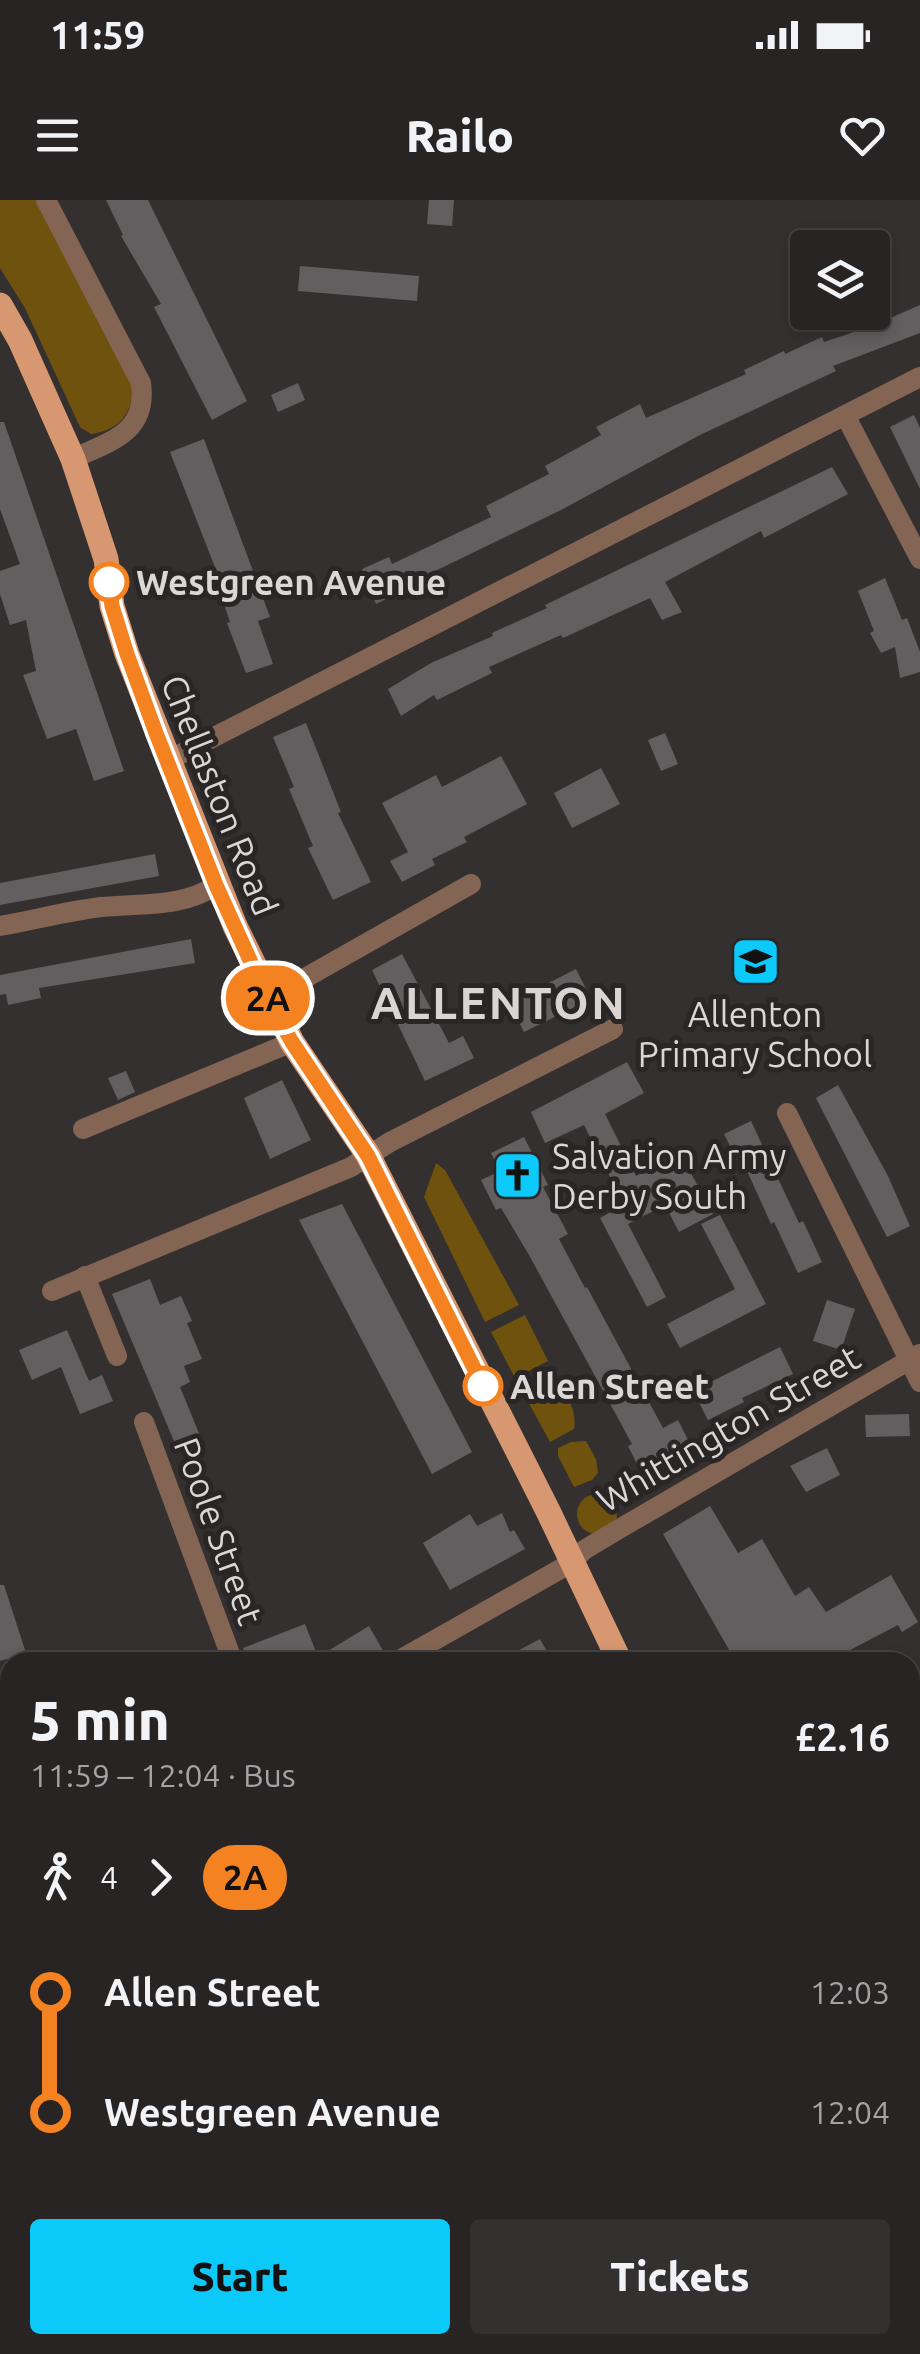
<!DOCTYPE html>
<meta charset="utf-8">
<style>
:root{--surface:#272423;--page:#333030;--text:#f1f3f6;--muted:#a4a4a6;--line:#434141;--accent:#0bcafa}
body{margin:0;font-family:Ubuntu,sans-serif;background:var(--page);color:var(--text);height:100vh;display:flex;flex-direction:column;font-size:38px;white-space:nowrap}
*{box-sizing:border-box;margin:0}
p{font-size:32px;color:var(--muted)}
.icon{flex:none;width:55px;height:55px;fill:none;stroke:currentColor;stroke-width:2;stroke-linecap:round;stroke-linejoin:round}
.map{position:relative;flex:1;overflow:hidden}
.details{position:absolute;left:0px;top:1452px;width:920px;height:702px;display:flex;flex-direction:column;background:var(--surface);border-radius:30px 30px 0 0;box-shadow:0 5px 15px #0003,0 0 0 2px var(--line)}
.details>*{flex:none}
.badge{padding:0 20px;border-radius:32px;font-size:35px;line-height:65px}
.tools{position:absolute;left:790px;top:30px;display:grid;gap:20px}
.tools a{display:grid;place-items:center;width:100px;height:100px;border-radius:10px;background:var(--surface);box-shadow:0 5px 15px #0003,0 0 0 2px var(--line);font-size:50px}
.map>.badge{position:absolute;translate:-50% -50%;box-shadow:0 0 0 5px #fff}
.legs{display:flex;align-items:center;gap:15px;height:110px;padding:0 30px;font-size:32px}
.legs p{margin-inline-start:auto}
.overview{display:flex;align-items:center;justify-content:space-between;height:170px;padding:0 30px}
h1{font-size:55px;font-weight:800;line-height:75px}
.action{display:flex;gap:20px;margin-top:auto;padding:20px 30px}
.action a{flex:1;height:115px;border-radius:10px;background:var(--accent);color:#111;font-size:40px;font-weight:800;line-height:115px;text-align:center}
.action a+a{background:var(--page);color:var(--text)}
ul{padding:0 30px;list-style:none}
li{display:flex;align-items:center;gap:35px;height:120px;font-size:38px}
li i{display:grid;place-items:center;width:15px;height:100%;margin:0 12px;background:currentColor}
li i::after{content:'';width:25px;height:25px;margin:-12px;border:8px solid;border-radius:50%;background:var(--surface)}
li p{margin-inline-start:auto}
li:first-child i{background:linear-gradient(#0000 50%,currentColor 0)}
li:last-child i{background:linear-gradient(currentColor 50%,#0000 0)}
.status{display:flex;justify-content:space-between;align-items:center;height:70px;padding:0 50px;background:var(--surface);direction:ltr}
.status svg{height:28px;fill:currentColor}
header{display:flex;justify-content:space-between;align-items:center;height:130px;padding:0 30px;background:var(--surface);font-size:45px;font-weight:800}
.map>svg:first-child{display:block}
.green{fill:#6e520d}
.building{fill:#635f61}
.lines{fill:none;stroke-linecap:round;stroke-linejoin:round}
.minor{stroke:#846553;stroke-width:20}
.tertiary{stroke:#846553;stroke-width:20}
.primary{stroke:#d69771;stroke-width:25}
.line-1-casing{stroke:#fff;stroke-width:22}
.line-1{stroke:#f58220;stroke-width:15}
.stop-1-dot{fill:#fff;stroke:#f58220;stroke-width:5}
.labels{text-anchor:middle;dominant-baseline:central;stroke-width:10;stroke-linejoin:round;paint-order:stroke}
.stop-label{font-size:35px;font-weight:bold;fill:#dad7d7;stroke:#2a2626;text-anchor:start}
.street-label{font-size:35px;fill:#dad7d7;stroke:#2a2626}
.poi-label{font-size:35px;fill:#dad7d7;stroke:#2a2626}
.district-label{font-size:45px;font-weight:bold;letter-spacing:2.5px;fill:#dad4d4;stroke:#2a2626}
</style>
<div class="status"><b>11:59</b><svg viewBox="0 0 49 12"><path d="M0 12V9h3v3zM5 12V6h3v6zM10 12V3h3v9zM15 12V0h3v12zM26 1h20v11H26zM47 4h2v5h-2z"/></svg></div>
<header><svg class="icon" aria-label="menu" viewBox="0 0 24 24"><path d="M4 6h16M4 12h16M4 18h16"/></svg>Railo<svg class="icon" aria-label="heart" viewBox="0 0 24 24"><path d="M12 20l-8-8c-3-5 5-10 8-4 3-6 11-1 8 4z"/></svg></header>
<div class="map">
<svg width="920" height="2154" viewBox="0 0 920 2154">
<rect width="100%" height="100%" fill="#34302f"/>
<path class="green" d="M0 0H36L80 79 134 189C130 216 119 230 91 234L80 227 25 108 0 68Z
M436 963 445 970 519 1105 485 1122 424 997Z
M525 1115 548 1161 515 1178 491 1132Z
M552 1169C562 1188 578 1207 574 1229L550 1242 525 1196 526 1182Z
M586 1241 596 1259 598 1273 592 1280 574 1287 558 1256V1248L571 1242Z
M577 1314a20 20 0 1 1 40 0a20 20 0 1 1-40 0Z"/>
<path class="building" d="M106 0H148L247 201 212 220 154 107 161 104 121 36 123 35Z
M429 0H454L452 26 427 24Z
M300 66 419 76 417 101 298 91Z
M920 105V133L833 166 836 171 700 235 561 310 402 387 403 391 376 404 362 369 389 357 392 364 491 317 486 306 549 274 545 266 601 235 596 227 640 204 646 218 746 174 744 170 784 151 785 154 822 137 824 142 872 126Z
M298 183 305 200 278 212 271 195Z
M914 215 920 228V289L890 227Z
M0 222H4L124 571 94 581 76 529 47 539 23 475 36 471 26 420 10 425 0 394V371L20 364 0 309Z
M204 239 270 417 258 421 273 464 246 473 227 423 230 422 213 371 216 370 170 252Z
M832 267 848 294 764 338 761 331 665 382 682 412 662 420 650 398 563 438 561 435 489 467 492 473 437 500 434 495 401 516 388 489 431 463 493 436 492 433 547 408 545 405Z
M885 378 902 420 907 418 920 452V472L900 478 895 447 881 453 870 433 874 431 858 391Z
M306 523 341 612 338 613 371 682 333 700 308 648 313 646 289 589 294 587 273 537Z
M665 533 678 564 661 571 648 540Z
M501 556 527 604 464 637 467 642 432 659 435 665 402 682 390 661 408 652 382 603 436 575 442 587Z
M601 568 620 604 572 628 554 593Z
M155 654 159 676 0 705V683Z
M191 739 195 763 39 788 41 798 8 805 6 794 0 795V775Z
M402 754 449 843 463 836 474 858 425 881 372 770Z
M576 769 591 799 524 832 509 803Z
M627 862 644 893 605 914 636 976 680 953 713 1014 679 1032 665 1005 628 1024 666 1097 647 1107 600 1018 624 1005 584 925 545 943 531 912Z
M126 871 135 892 118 900 108 878Z
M282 880 311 940 270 959 244 898Z
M838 885 887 974 910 1026 887 1037 816 898Z
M751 921 799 1023 803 1021 822 1062 798 1073 774 1022 771 1024 748 973 744 974 724 934Z
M524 937 548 985 543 987 568 1034 559 1039 585 1088 587 1087 663 1228 678 1220 693 1250 643 1276 628 1246 632 1244 529 1055 501 1008 496 1010 481 980 500 971 491 953Z
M342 1004 472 1252 432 1274 299 1020Z
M720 1015 766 1104 680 1148 667 1124 735 1089 701 1024Z
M150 1079 160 1105 181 1096 192 1121 187 1123 202 1159 184 1166 190 1182 180 1187 203 1243 179 1253 112 1094Z
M827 1100 855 1109 841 1150 813 1141Z
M67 1130 89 1181 102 1175 113 1201 80 1214 61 1167 32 1180 19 1150Z
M780 1147 793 1174 742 1198 744 1202 708 1220 693 1191Z
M909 1214 910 1236 866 1237 865 1215Z
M827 1248 840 1275 806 1292 790 1266Z
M710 1306 738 1353 762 1339 795 1396 809 1387 826 1412 891 1375 918 1422 902 1432 898 1425 827 1462H736L663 1334Z
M502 1313 510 1332 514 1330 525 1349 450 1390 423 1343 470 1314 477 1326Z
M0 1385H4L26 1453 0 1461Z
M305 1424 318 1457 369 1426 385 1454 371 1462H247L243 1448Z
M540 1439 553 1462H497Z"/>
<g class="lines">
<path class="minor" d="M46 0 141 183C148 233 110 241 73 259
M845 215 920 359
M167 561 920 177
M0 726C34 720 68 711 101 707 140 703 183 708 216 685
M268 799 471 684
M787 913 920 1182
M83 929 292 842
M85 1076 117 1156
M52 1091 351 967 390 942 613 829
M144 1222 233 1462
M571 1363 584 1350 619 1329 920 1154
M0 1570 10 1613
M910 1677 920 1669
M199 2145 200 2154
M550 2145 552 2154
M384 2154 394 2145"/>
<path class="tertiary" d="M396 1462 571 1363
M0 1683 10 1679"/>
<path class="primary" d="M0 105 20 140 73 259 106 359 112 406 127 454 235 726 292 842 368 955 548 1311 620 1462
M910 1878 920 1887"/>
</g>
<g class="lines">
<defs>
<path id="line-1" d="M109 382 112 406 127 454 156 533 216 685 268 800 292 842 368 956 483 1186"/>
</defs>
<use href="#line-1" class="line-1-casing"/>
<use href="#line-1" class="line-1"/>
</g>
<defs>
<symbol id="school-square" viewBox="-11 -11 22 22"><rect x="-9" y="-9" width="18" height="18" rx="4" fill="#0bcafa" stroke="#2a2626"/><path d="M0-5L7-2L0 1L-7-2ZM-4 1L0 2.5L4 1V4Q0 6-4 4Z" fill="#111"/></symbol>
<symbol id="church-square" viewBox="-11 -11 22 22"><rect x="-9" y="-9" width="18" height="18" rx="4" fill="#0bcafa" stroke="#2a2626"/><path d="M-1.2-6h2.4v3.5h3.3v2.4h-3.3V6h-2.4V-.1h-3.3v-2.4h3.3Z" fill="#111"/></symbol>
</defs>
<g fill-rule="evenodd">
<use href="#school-square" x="728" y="734" width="55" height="55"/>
<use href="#church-square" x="490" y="948" width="55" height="55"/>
</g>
<g class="stop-1-dot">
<circle cx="109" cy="382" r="18"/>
<circle cx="483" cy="1186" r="18"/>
</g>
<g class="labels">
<g class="stop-label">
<text x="136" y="382">Westgreen Avenue</text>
<text x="510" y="1186">Allen Street</text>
</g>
<g class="street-label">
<text transform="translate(220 595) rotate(68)">Chellaston Road</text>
<text transform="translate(728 1228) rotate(-30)">Whittington Street</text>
<text transform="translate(219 1331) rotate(70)">Poole Street</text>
</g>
<g class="poi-label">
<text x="755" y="814">Allenton<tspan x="755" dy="40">Primary School</tspan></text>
<text x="552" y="956" text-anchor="start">Salvation Army<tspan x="552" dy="40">Derby South</tspan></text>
</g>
<g class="district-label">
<text x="499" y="802">ALLENTON</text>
</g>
</g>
</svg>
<div class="tools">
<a><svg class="icon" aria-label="layers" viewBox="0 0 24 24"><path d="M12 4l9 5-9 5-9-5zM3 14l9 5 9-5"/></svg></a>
</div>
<b class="badge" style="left:268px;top:798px;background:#f58220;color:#111">2A</b>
<section class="details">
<div class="overview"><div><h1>5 min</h1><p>11:59 – 12:04 · Bus</p></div><b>£2.16</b></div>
<div class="legs"><svg class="icon" aria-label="walk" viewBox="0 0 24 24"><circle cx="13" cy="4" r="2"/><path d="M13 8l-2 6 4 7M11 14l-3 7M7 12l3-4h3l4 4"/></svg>4<svg class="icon" aria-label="forward" viewBox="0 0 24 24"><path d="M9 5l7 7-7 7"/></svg><b class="badge" style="background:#f58220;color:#111">2A</b></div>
<ul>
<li><i style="color:#f58220"></i><b>Allen Street</b><p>12:03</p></li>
<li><i style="color:#f58220"></i><b>Westgreen Avenue</b><p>12:04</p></li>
</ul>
<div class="action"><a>Start</a><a>Tickets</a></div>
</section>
</div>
